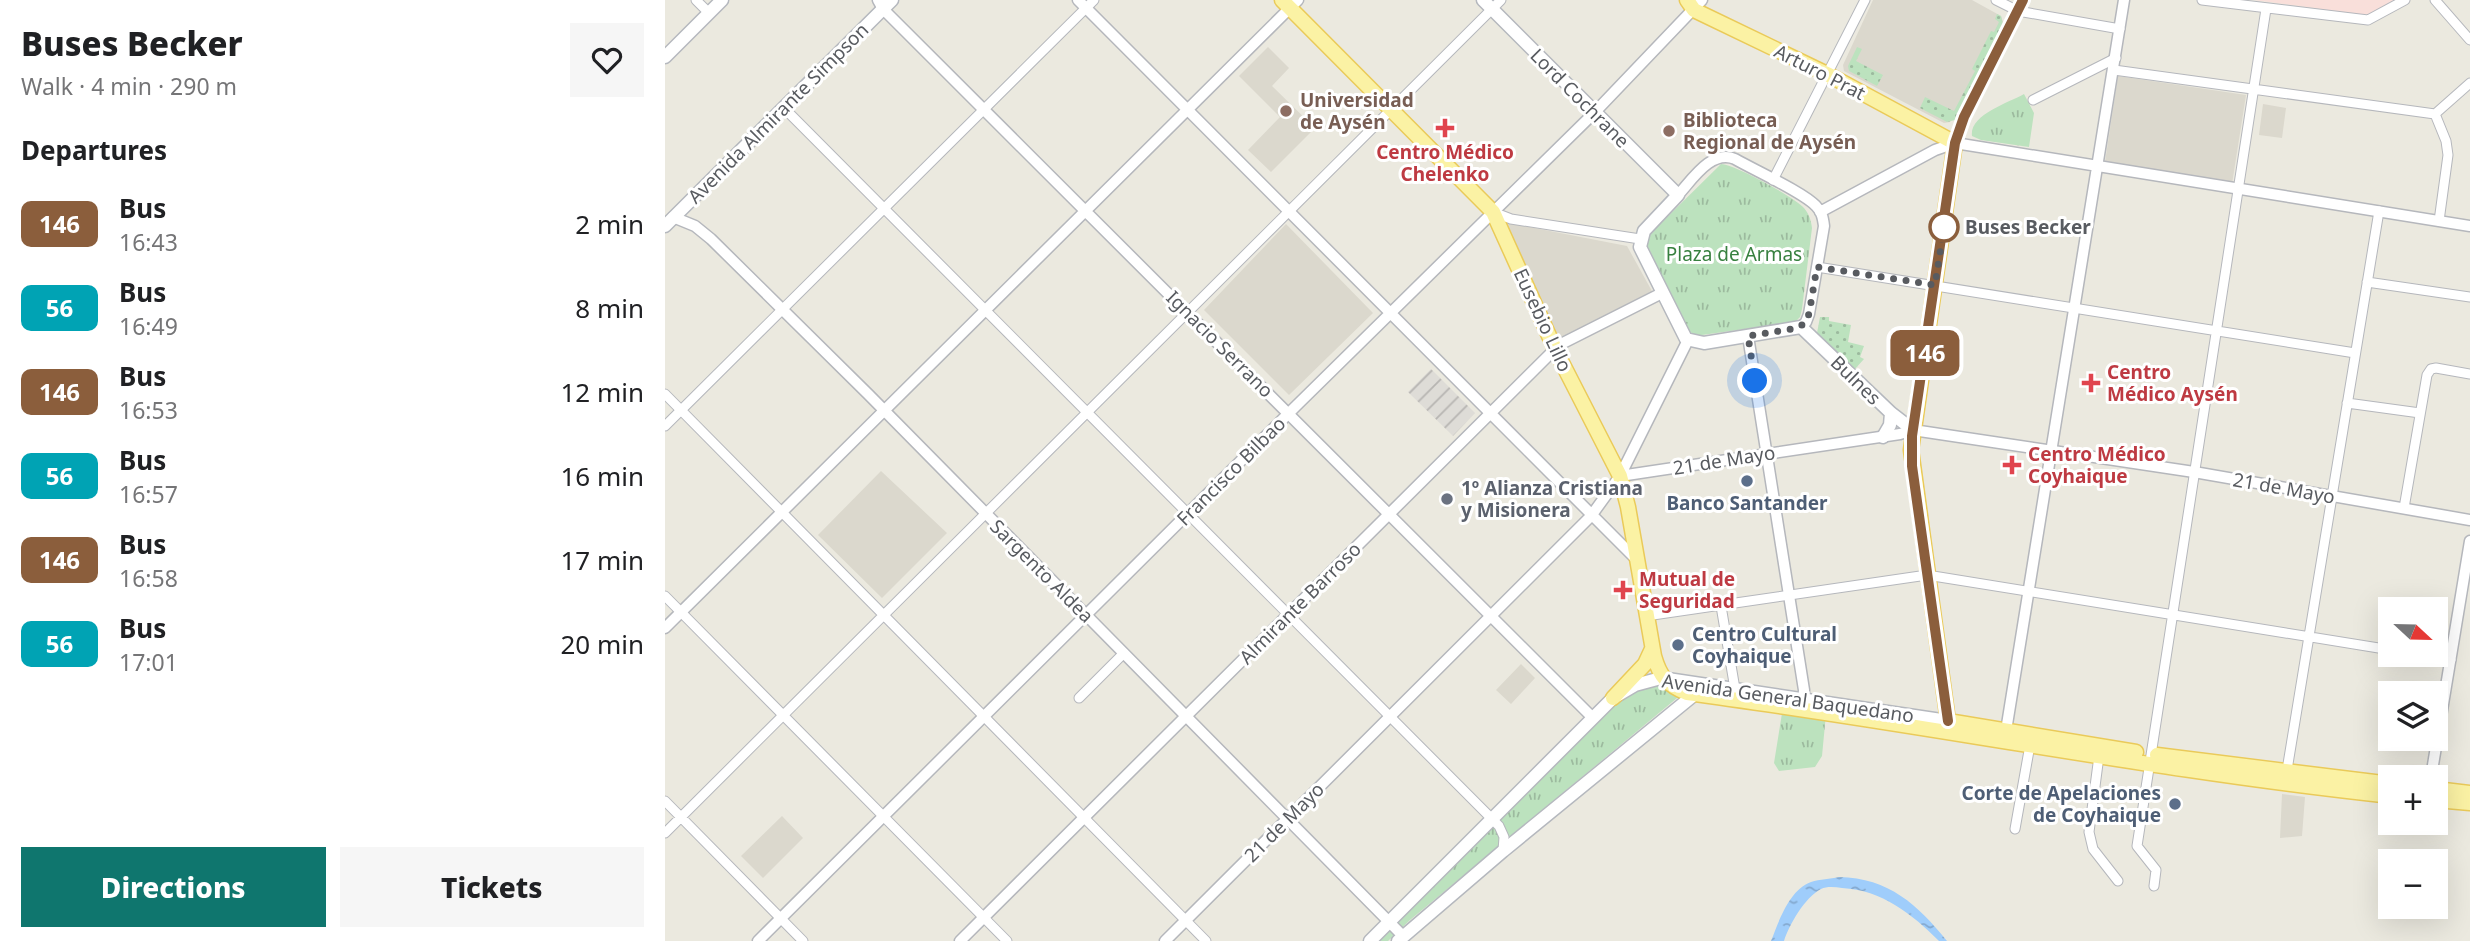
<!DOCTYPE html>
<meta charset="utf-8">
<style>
:root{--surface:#fff;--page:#f6f6f6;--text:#202124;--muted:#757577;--accent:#0f766e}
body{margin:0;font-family:"Noto Sans",sans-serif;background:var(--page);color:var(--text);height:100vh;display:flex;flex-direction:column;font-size:26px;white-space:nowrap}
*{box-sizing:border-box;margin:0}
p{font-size:23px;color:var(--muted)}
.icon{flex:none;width:38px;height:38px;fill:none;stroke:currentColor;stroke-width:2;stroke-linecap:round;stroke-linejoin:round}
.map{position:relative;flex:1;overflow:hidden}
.details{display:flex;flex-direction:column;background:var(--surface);width:665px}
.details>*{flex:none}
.badge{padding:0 14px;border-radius:10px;font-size:24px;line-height:46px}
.needle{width:46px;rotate:112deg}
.fabs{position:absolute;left:1713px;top:597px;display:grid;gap:14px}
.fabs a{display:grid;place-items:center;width:70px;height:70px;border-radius:0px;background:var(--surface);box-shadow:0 7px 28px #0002;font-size:35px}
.you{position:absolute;width:35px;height:35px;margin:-18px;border:5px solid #fff;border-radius:50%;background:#1a73e8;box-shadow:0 0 0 10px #1a73e833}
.map>.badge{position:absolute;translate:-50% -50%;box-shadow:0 0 0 4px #fff}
h2{padding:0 21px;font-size:26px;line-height:63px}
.round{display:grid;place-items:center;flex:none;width:74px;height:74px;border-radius:0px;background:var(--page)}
.head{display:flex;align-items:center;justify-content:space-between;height:119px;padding:0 21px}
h1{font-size:33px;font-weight:800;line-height:52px}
.cta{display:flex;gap:14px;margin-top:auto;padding:14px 21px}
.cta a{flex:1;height:80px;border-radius:0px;background:var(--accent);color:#fff;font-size:28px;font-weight:800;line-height:80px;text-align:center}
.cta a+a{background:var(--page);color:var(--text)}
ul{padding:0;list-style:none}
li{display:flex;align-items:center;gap:21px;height:84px;padding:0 21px}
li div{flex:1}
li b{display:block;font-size:26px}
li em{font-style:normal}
li .badge{min-width:77px;font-weight:700;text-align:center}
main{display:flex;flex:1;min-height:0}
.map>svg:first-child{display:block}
.industrial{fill:url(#industrial-furrows)}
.education{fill:#dbd8cd}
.medical{fill:#f9dfda}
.grass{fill:url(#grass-dots)}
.park{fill:url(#park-tufts)}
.water{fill:url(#water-ripples)}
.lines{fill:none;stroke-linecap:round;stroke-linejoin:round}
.minor-casing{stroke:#b5b7bc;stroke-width:11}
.tertiary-casing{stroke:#b5b7bc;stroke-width:13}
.secondary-casing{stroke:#b5b8be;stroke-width:15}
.primary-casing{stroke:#eaca59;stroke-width:17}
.minor{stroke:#fff;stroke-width:9}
.tertiary{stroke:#fff;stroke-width:10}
.secondary{stroke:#fff;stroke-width:12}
.primary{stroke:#fbf2a4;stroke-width:14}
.line-casing{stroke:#fff;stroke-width:16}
.line{stroke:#8b5e3c;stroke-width:10}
.walk{stroke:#585b60;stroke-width:7;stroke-dasharray:0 12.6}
.education-dot{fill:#8d6e63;stroke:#fff;stroke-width:2.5}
.health-dot{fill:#e0444e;stroke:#fff;stroke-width:2.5}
.stop-dot{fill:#fff;stroke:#8b5e3c;stroke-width:3.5}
.service-dot{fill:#5c6f8a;stroke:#fff;stroke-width:2.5}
.worship-dot{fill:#6b7280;stroke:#fff;stroke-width:2.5}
.labels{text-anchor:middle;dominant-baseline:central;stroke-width:6;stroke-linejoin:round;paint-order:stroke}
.street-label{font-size:19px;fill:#585b60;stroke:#fff}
.education-label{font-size:19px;font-weight:bold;fill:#785e54;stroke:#fff;text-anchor:start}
.health-label{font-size:19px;font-weight:bold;fill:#be3a42;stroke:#fff;text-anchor:start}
.stop-label{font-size:19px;font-weight:bold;fill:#585b60;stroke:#fff;text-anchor:start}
.park-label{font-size:19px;fill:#37803f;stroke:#fff}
.worship-label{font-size:19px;font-weight:bold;fill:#5b616d;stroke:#fff;text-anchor:start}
.service-label{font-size:19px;font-weight:bold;fill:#4e5e75;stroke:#fff}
</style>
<main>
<section class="details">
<div class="head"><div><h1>Buses Becker</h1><p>Walk · 4 min · 290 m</p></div><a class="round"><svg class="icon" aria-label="heart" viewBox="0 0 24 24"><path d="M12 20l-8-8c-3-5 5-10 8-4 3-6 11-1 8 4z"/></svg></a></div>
<h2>Departures</h2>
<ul>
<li><span class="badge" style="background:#8b5e3c;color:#fff">146</span><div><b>Bus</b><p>16:43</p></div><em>2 min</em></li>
<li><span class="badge" style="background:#00a3b4;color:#fff">56</span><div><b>Bus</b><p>16:49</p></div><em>8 min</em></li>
<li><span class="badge" style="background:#8b5e3c;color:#fff">146</span><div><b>Bus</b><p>16:53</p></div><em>12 min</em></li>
<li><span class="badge" style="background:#00a3b4;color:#fff">56</span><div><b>Bus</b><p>16:57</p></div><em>16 min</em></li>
<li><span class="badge" style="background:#8b5e3c;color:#fff">146</span><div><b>Bus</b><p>16:58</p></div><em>17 min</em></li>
<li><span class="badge" style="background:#00a3b4;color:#fff">56</span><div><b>Bus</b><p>17:01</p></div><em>20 min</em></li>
</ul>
<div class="cta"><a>Directions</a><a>Tickets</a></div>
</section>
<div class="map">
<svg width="1805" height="941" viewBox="0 0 1805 941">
<defs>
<pattern id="industrial-furrows" width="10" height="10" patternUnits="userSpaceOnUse" patternTransform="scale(1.75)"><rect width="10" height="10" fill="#dedcd7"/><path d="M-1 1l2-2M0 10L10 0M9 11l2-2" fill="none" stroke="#b7b5b2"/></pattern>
<pattern id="grass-dots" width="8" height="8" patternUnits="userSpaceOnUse" patternTransform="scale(1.75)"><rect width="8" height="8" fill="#bce2be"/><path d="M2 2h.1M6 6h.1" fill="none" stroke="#9cba9e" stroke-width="1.8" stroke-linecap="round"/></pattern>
<pattern id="park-tufts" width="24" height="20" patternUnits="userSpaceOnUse" patternTransform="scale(1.75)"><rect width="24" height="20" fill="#bce2be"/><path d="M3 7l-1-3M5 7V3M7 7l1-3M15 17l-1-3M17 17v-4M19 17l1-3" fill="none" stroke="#9cba9e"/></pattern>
<pattern id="water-ripples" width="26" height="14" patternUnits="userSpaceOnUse" patternTransform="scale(1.75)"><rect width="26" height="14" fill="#9fcdfb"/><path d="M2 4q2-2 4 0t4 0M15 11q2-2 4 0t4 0" fill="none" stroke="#84a9cf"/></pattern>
</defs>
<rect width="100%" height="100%" fill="#ebe9df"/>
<path class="industrial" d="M766 369 810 413 788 436 743 392Z"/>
<path class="education" d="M1208 0H1307L1336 16 1338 22 1285 122 1279 123 1179 71 1178 65Z
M603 47 624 68 607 86 650 128 606 172 583 150 615 117 574 76Z
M1453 76 1581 95 1567 184 1440 162Z
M1598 104 1621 108 1617 138 1594 135Z
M838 222 962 246 988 293 891 341Z
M621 224 708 313 624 395 539 310Z
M216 471 282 533 217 598 153 535Z
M856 664 870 678 846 704 831 690Z
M1617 794 1640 797 1637 836 1615 838Z
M117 816 138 838 98 878 76 856Z"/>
<path class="medical" d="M1589 0H1730L1718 9 1704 14H1692Z"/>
<path class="grass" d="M1332 14 1336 16 1338 24 1290 120 1282 122 1255 108 1260 97 1289 111 1310 71 1307 69 1326 31 1329 32 1334 22 1330 19Z
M1192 47 1197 49 1191 61 1218 75 1212 86 1184 71 1183 66Z
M1155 317H1164V321L1186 325 1183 342 1199 346 1195 357 1199 359 1190 369 1152 333Z"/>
<path class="park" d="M1359 94 1369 113 1364 147 1316 140 1307 136C1304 115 1343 103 1359 94Z
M1056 164C1067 163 1131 198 1139 208 1144 214 1146 220 1147 228L1137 309 1135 317 1130 322 1030 336 1022 329 983 247V236Z
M993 683 1018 693 745 920 723 941H713L959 695Z
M1118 707 1161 714 1157 756 1150 767 1114 771 1109 763Z"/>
<path class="water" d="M1174 877C1224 878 1253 905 1282 941H1274C1247 914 1217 890 1177 888 1170 887 1162 886 1156 889 1140 897 1124 925 1119 941H1106C1114 921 1124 890 1146 882 1155 879 1165 879 1174 877Z"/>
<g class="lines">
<defs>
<path id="minor" d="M31 0 44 13
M1331 0 1353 11 1455 29
M1537 0 1703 20 1740 0
M1770 0 1805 40
M1449 70 1770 114 1805 83
M1368 100 1451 58
M119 108 834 826 839 837 838 851
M1770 114 1781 141 1783 155 1774 221
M1108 180 1200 0
M828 212 846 219 975 239
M1152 267 1690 353
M1702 282 1805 297
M0 394 541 941
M1682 403 1755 413
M0 426 429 0
M1739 508 1762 375 1766 369 1771 368 1805 374
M0 596 342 941
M1056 606 1070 689
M981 616 1262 575 1726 650
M1753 654 1786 660
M414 698 459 653
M1434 756 1424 832 1428 849 1453 881
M1621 776 1714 211
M0 801 138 941
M1350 829 1365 745
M0 833 836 0
M1489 886 1491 870 1472 846 1601 9"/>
<path id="tertiary" d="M213 0 218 9 928 718
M413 0 971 559
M1290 143 1299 117 1358 0
M1013 195C1027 180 1046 149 1070 159 1089 170 1138 192 1151 206 1157 212 1158 218 1159 226L1144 314 1141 322 1136 327
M1155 212 1270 150 1290 143 1805 226
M8 217 30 226 46 239 203 394 738 936
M1083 336 1139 690 1138 707
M955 476 1235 434 1248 430 1529 472 1805 520
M0 628 633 0
M1340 737 1459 0
M1766 777 1805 541
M93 941 631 406 930 112 1037 0
M295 941 890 349 896 344 997 293
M500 941 926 516 955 476 1023 340"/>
<path id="secondary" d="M818 0 1013 195 979 231 975 247 1021 339 1039 343 1136 327 1226 413 1248 430
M0 57 57 0
M0 226 227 0
M1218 437 1225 425 1226 413
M705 941 948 698 970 685 996 678 1283 721
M733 941 838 851 1030 694"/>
<path id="primary" d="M617 0 828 212 890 349 955 476 963 507 989 656C995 677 1002 685 1022 693 1257 724 1490 771 1726 796
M1022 0 1029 10 1162 74 1290 143 1246 450 1283 721
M948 698 980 664 987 649
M1283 721 1471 752
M1492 755 1726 784
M1771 789 1805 793
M1771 800 1805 803"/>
</defs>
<use href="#minor" class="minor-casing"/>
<use href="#tertiary" class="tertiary-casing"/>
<use href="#secondary" class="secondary-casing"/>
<use href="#primary" class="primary-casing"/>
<use href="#minor" class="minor"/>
<use href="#tertiary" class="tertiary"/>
<use href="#secondary" class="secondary"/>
<use href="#primary" class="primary"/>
</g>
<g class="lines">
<defs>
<path id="line" d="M1283 721 1247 466V436L1290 143 1299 117 1358 0"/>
</defs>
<use href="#line" class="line-casing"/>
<use href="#line" class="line"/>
<path class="walk" d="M1090 381 1083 336 1127 329 1139 324 1144 314 1152 267 1270 285 1279 227"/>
</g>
<g class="education-dot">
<circle cx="621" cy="111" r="7"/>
<circle cx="1004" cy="131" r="7"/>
</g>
<g class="health-dot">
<path d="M776.5 117.5h7v7h7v7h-7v7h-7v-7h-7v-7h7z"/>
<path d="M1422.5 372.5h7v7h7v7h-7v7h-7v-7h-7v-7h7z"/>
<path d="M1343.5 454.5h7v7h7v7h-7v7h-7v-7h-7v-7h7z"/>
<path d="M954.5 579.5h7v7h7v7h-7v7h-7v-7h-7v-7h7z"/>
</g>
<circle class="stop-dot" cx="1279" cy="227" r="14"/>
<g class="service-dot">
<circle cx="1082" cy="481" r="7"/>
<circle cx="1013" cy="645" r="7"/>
<circle cx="1510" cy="804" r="7"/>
</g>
<circle class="worship-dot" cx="782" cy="499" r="7"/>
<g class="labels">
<g class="street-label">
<text transform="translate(1155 72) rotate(27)">Arturo Prat</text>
<text transform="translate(915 98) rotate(45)">Lord Cochrane</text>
<text transform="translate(113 113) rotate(-45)">Avenida Almirante Simpson</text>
<text transform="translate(878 320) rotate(65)">Eusebio Lillo</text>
<text transform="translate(555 344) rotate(45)">Ignacio Serrano</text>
<text transform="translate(1191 380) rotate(44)">Bulnes</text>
<text transform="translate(1059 460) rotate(-9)">21 de Mayo</text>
<text transform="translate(566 471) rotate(-45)">Francisco Bilbao</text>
<text transform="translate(1619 488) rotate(10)">21 de Mayo</text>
<text transform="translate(377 571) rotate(45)">Sargento Aldea</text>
<text transform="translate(635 603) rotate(-45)">Almirante Barroso</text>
<text transform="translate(1123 698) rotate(8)">Avenida General Baquedano</text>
<text transform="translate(619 822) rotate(-45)">21 de Mayo</text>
</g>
<g class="education-label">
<text x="635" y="100">Universidad<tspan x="635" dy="22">de Aysén</tspan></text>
<text x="1018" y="120">Biblioteca<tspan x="1018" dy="22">Regional de Aysén</tspan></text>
</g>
<g class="health-label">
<text x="780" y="152" text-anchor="middle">Centro Médico<tspan x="780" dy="22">Chelenko</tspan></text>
<text x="1442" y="372">Centro<tspan x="1442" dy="22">Médico Aysén</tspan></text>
<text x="1363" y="454">Centro Médico<tspan x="1363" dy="22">Coyhaique</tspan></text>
<text x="974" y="579">Mutual de<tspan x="974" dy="22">Seguridad</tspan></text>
</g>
<g class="stop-label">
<text x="1300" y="227">Buses Becker</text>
</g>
<g class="park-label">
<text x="1069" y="254">Plaza de Armas</text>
</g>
<g class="worship-label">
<text x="796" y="488">1º Alianza Cristiana<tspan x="796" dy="22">y Misionera</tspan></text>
</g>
<g class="service-label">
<text x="1082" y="503">Banco Santander</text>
<text x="1027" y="634" text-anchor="start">Centro Cultural<tspan x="1027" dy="22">Coyhaique</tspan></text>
<text x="1496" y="793" text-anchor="end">Corte de Apelaciones<tspan x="1496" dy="22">de Coyhaique</tspan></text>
</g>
</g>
</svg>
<div class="fabs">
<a><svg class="needle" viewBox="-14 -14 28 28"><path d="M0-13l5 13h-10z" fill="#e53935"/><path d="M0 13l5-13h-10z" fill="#757577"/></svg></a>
<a><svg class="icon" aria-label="layers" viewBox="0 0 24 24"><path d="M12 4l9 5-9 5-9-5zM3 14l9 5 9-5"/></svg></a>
<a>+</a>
<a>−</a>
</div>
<div class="you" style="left:1090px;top:381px"></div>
<b class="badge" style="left:1260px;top:353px;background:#8b5e3c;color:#fff">146</b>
</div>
</main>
